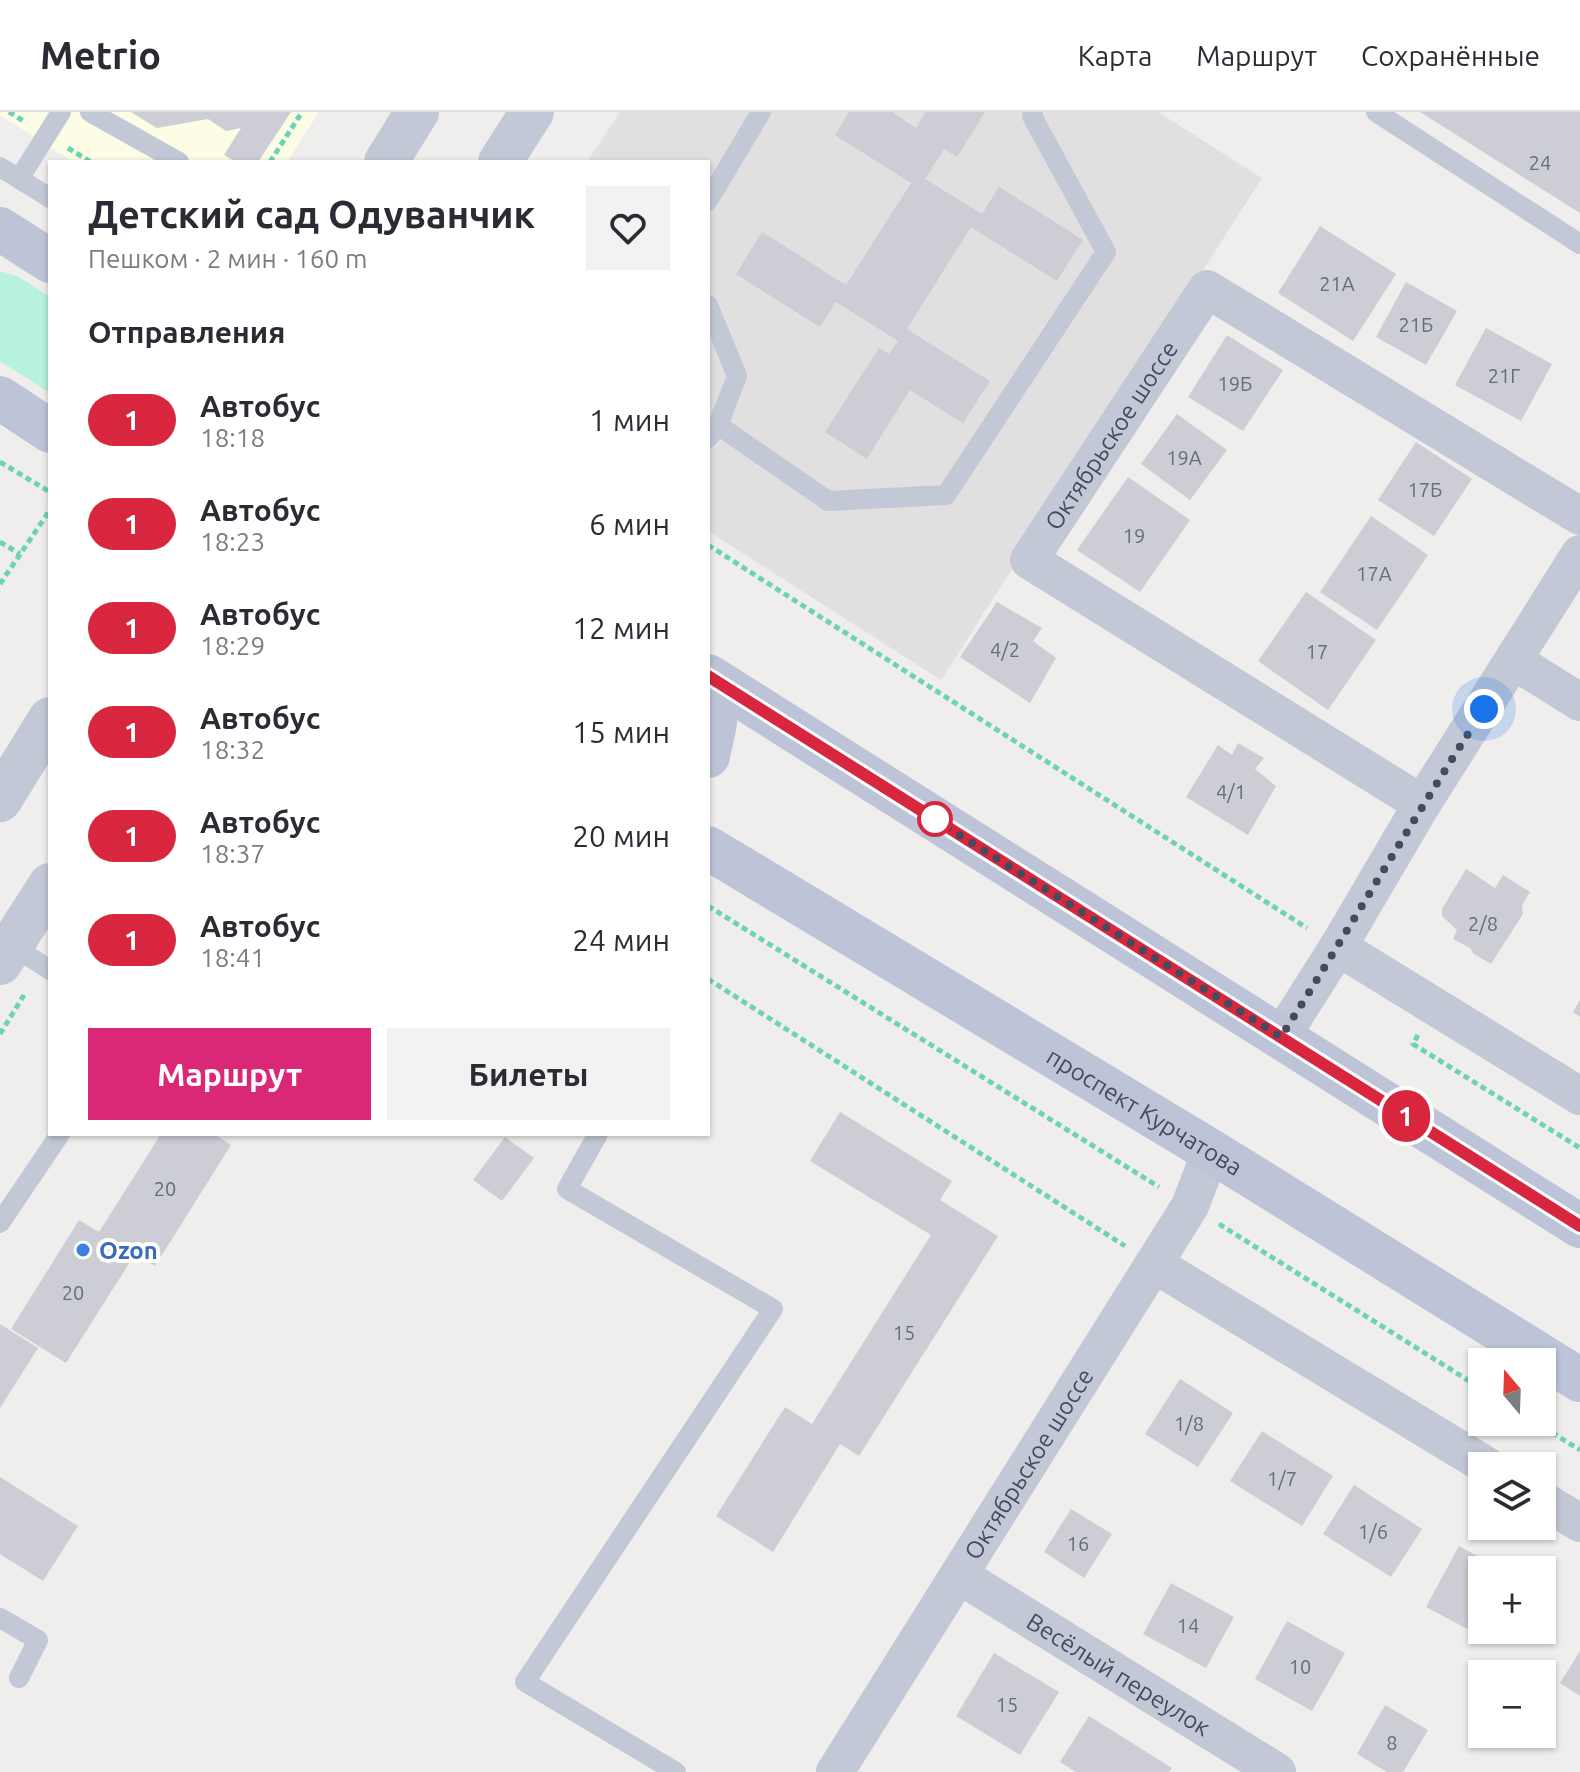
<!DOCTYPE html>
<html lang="ru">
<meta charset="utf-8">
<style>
:root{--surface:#fff;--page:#f2f2f3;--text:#2b2b33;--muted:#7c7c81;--line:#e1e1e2;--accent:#db2777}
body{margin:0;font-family:Ubuntu,sans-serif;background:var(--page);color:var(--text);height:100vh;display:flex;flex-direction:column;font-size:30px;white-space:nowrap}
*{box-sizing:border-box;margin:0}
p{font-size:26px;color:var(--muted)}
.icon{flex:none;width:44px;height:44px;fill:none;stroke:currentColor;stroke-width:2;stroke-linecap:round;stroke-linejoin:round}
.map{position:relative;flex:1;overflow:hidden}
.panel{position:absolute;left:48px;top:48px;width:662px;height:976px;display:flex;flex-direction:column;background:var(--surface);border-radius:0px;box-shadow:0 2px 6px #0004}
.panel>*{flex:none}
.badge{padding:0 16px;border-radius:26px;font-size:28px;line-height:52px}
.needle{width:52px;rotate:341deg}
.fabs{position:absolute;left:1468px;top:1236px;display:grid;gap:16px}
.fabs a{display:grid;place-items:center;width:88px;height:88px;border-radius:0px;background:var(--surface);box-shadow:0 2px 6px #0004;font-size:40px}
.you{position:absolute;width:40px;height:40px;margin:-20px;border:6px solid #fff;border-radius:50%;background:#1a73e8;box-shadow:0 0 0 12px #1a73e833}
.map>.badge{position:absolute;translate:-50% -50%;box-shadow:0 0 0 4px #fff}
h2{padding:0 40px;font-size:30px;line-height:72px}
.round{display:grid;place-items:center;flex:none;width:84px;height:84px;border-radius:0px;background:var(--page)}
.summary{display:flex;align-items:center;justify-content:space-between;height:136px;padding:0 40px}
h1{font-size:38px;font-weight:700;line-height:60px}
.primary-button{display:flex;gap:16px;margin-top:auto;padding:16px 40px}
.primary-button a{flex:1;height:92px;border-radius:0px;background:var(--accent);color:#fff;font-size:32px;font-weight:700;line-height:92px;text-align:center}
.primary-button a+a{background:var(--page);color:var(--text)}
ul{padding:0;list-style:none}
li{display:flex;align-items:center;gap:24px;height:104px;padding:0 40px}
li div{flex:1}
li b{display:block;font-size:30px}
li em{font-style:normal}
li .badge{min-width:88px;font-weight:700;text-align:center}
header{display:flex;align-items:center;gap:48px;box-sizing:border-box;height:112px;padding:0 40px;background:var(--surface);border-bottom:2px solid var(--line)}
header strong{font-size:38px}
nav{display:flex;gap:44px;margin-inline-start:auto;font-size:28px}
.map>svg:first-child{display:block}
.commercial{fill:#fdfce4}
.education{fill:#e1dfdf}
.green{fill:#b7f2dc}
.building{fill:#cccdd5}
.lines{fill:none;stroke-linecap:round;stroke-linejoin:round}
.path{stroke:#6dd2b9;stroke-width:5;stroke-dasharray:6 4;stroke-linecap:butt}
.service{stroke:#c2c8d6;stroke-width:20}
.minor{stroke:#c2c8d6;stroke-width:38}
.tertiary{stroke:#c2c8d6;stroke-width:44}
.secondary{stroke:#bec4d8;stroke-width:44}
.line-casing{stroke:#fff;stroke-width:18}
.line{stroke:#d7263d;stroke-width:12}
.walk{stroke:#444b5c;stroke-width:8;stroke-dasharray:0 14.4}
.stop-dot{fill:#fff;stroke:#d7263d;stroke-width:4}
.shop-dot{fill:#3f7fe0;stroke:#fff;stroke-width:3}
.labels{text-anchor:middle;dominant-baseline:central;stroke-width:8;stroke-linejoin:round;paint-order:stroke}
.number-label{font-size:20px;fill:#666c7a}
.street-label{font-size:24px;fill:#444b5c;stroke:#fff}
.shop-label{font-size:24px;font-weight:bold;fill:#366cbe;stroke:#fff;text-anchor:start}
</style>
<header>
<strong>Metrio</strong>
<nav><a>Карта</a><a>Маршрут</a><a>Сохранённые</a></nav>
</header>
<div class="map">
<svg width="1580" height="1660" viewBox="0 0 1580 1660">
<rect width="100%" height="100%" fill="#f0eeed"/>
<path class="commercial" d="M0 0H319L287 50H74L0 3Z"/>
<path class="education" d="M620 0H1158L1262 66 941 568 708 419V50H587Z"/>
<path class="green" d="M0 159 17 164 50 185V281L0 249Z"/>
<path class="building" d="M131 0H291L258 50H236L224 43 241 16 226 19 208 7 157 16Z
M849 0H892L916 16 926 0H985L957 45 944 37 925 67 982 102 999 75 1083 128 1057 169 971 115 907 217 990 269 963 311 910 278 867 347 825 320 879 236 889 242 898 229 836 190 820 215 736 162 762 120 846 173 911 71 835 23Z
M1420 0H1580V101Z
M1320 114 1396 162 1353 229 1278 181Z
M1406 170 1457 199 1426 253 1376 225Z
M1486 216 1552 252 1521 309 1455 273Z
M1227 223 1283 258 1243 319 1188 285Z
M1177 302 1227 338 1190 388 1141 352Z
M1416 330 1472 367 1434 424 1378 388Z
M1128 365 1190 408 1140 480 1077 438Z
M1371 404 1428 443 1377 518 1320 480Z
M1306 480 1376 528 1328 598 1258 549Z
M997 490 1042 516 1033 529 1056 546 1030 591 960 545Z
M1238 631 1264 646 1255 657 1276 674 1248 723 1186 685 1218 633 1232 643Z
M1466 757 1495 776 1503 763 1530 780 1522 793 1523 802 1491 852 1474 842 1470 836 1453 827 1457 818 1442 804V797Z
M1580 888V905L1573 900Z
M840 1000 952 1069 940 1088 998 1124 859 1344 840 1332 773 1440 716 1404 785 1295 812 1312 931 1123 810 1049Z
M161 1022H214L231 1033 155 1154 135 1142 66 1251 11 1217 79 1108 99 1120Z
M505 1025 534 1046 502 1089 473 1068Z
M0 1212 38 1236 0 1296Z
M1180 1267 1233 1301 1198 1355 1145 1322Z
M1262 1319 1333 1364 1302 1414 1230 1369Z
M0 1365 78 1414 43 1469 0 1442Z
M1354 1373 1422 1417 1391 1465 1323 1422Z
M1071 1397 1112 1422 1084 1466 1044 1440Z
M1459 1434 1503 1458H1482V1518H1501L1494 1531 1426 1495Z
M1171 1471 1234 1505 1206 1556 1143 1522Z
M1287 1509 1345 1541 1312 1599 1255 1567Z
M1580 1539V1584L1560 1571Z
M994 1541 1059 1580 1020 1643 956 1604Z
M1385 1593 1428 1618 1403 1660H1387L1357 1642Z
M1089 1604 1172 1656 1169 1660H1076L1060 1650Z"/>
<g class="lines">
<path class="path" d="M9 0 25 10
M68 36 91 50
M270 50 302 0
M0 350 50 380
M0 430 20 442
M708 433 1307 816
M0 472 50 398
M708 794 1159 1075
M708 867 1125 1134
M0 922 24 883
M1418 923 1413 932 1580 1036
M1219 1112 1482 1277
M1535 1310 1580 1338"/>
<path class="service" d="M90 0 179 50
M1376 0 1580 132
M0 55 50 86
M19 67 61 0
M708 89 761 0
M708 193 737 264 718 313
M708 326 718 313 828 389 946 383 1106 140 1032 4 1033 0
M11 833 50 858
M598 1022 567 1077 773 1197 525 1570 676 1660
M0 1111 60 1022
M0 1506 38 1528 19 1566"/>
<g class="minor">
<path d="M1514 549 1580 590"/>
<path id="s1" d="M1422 692 1029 448 1207 177 1580 404"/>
<path d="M1338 835 1580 984"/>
<path d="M1281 925 1338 835 1422 692 1580 442"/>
<path d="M1154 1152 1487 1354"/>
<path d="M1542 1388 1580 1411"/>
<path id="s2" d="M959 1463 1277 1660"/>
<path id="s3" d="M835 1660 1190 1094 1211 1039"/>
</g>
<path class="tertiary" d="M386 50 417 0
M500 50 532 0
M0 688 50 607
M0 851 50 773"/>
<g class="secondary">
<path d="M0 117 50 149"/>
<path d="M0 286 50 319"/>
<path d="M708 564 1580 1114"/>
<path d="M708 594 715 611 708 644"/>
<path id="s4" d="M708 736 1211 1039 1580 1268"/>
</g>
</g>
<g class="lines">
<defs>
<path id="line" d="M708 564 1580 1114"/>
</defs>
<use href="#line" class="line-casing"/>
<use href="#line" class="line"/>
<path class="walk" d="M935 707 929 704 1281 925C1350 816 1414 705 1484 597"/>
</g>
<circle class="stop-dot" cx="935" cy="707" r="16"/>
<circle class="shop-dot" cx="83" cy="1138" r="8"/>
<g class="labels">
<g class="number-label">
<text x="1540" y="50">24</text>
<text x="1337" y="171">21А</text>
<text x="1416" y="212">21Б</text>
<text x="1504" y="263">21Г</text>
<text x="1235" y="271">19Б</text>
<text x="1184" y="345">19А</text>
<text x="1425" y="377">17Б</text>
<text x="1134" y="423">19</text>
<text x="1374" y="461">17А</text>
<text x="1005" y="537">4/2</text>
<text x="1317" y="539">17</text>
<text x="1231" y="679">4/1</text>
<text x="1483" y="811">2/8</text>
<text x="165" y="1076">20</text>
<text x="73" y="1180">20</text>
<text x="904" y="1220">15</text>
<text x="1189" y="1311">1/8</text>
<text x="1282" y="1366">1/7</text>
<text x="1373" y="1419">1/6</text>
<text x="1078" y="1431">16</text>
<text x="1188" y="1513">14</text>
<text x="1300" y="1554">10</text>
<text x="1007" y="1592">15</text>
<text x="1392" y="1630">8</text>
</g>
<g class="street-label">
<text stroke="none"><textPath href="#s1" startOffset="612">Октябрьское шоссе</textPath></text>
<text stroke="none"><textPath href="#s4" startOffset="510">проспект Курчатова</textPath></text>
<text stroke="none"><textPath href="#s3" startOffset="364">Октябрьское шоссе</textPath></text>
<text stroke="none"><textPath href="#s2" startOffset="188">Весёлый переулок</textPath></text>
</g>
<g class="shop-label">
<text x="99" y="1138">Ozon</text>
</g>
</g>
</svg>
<div class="fabs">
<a><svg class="needle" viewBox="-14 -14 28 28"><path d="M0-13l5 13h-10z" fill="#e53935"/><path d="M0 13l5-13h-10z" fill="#7c7c81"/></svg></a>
<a><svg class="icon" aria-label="layers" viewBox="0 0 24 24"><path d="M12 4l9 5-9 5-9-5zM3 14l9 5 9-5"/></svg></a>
<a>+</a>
<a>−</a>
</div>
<div class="you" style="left:1484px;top:597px"></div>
<b class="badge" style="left:1406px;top:1004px;background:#d7263d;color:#fff">1</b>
<section class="panel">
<div class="summary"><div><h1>Детский сад Одуванчик</h1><p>Пешком · 2 мин · 160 m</p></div><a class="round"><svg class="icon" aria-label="heart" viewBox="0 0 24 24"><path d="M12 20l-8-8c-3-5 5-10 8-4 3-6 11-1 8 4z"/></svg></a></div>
<h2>Отправления</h2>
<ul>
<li><span class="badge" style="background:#d7263d;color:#fff">1</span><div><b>Автобус</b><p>18:18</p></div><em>1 мин</em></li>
<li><span class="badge" style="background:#d7263d;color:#fff">1</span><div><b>Автобус</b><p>18:23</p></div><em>6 мин</em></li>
<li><span class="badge" style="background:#d7263d;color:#fff">1</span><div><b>Автобус</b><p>18:29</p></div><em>12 мин</em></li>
<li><span class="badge" style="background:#d7263d;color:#fff">1</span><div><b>Автобус</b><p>18:32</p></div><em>15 мин</em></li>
<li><span class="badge" style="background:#d7263d;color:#fff">1</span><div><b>Автобус</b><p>18:37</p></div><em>20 мин</em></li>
<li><span class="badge" style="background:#d7263d;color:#fff">1</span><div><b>Автобус</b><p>18:41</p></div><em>24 мин</em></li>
</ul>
<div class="primary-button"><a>Маршрут</a><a>Билеты</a></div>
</section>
</div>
